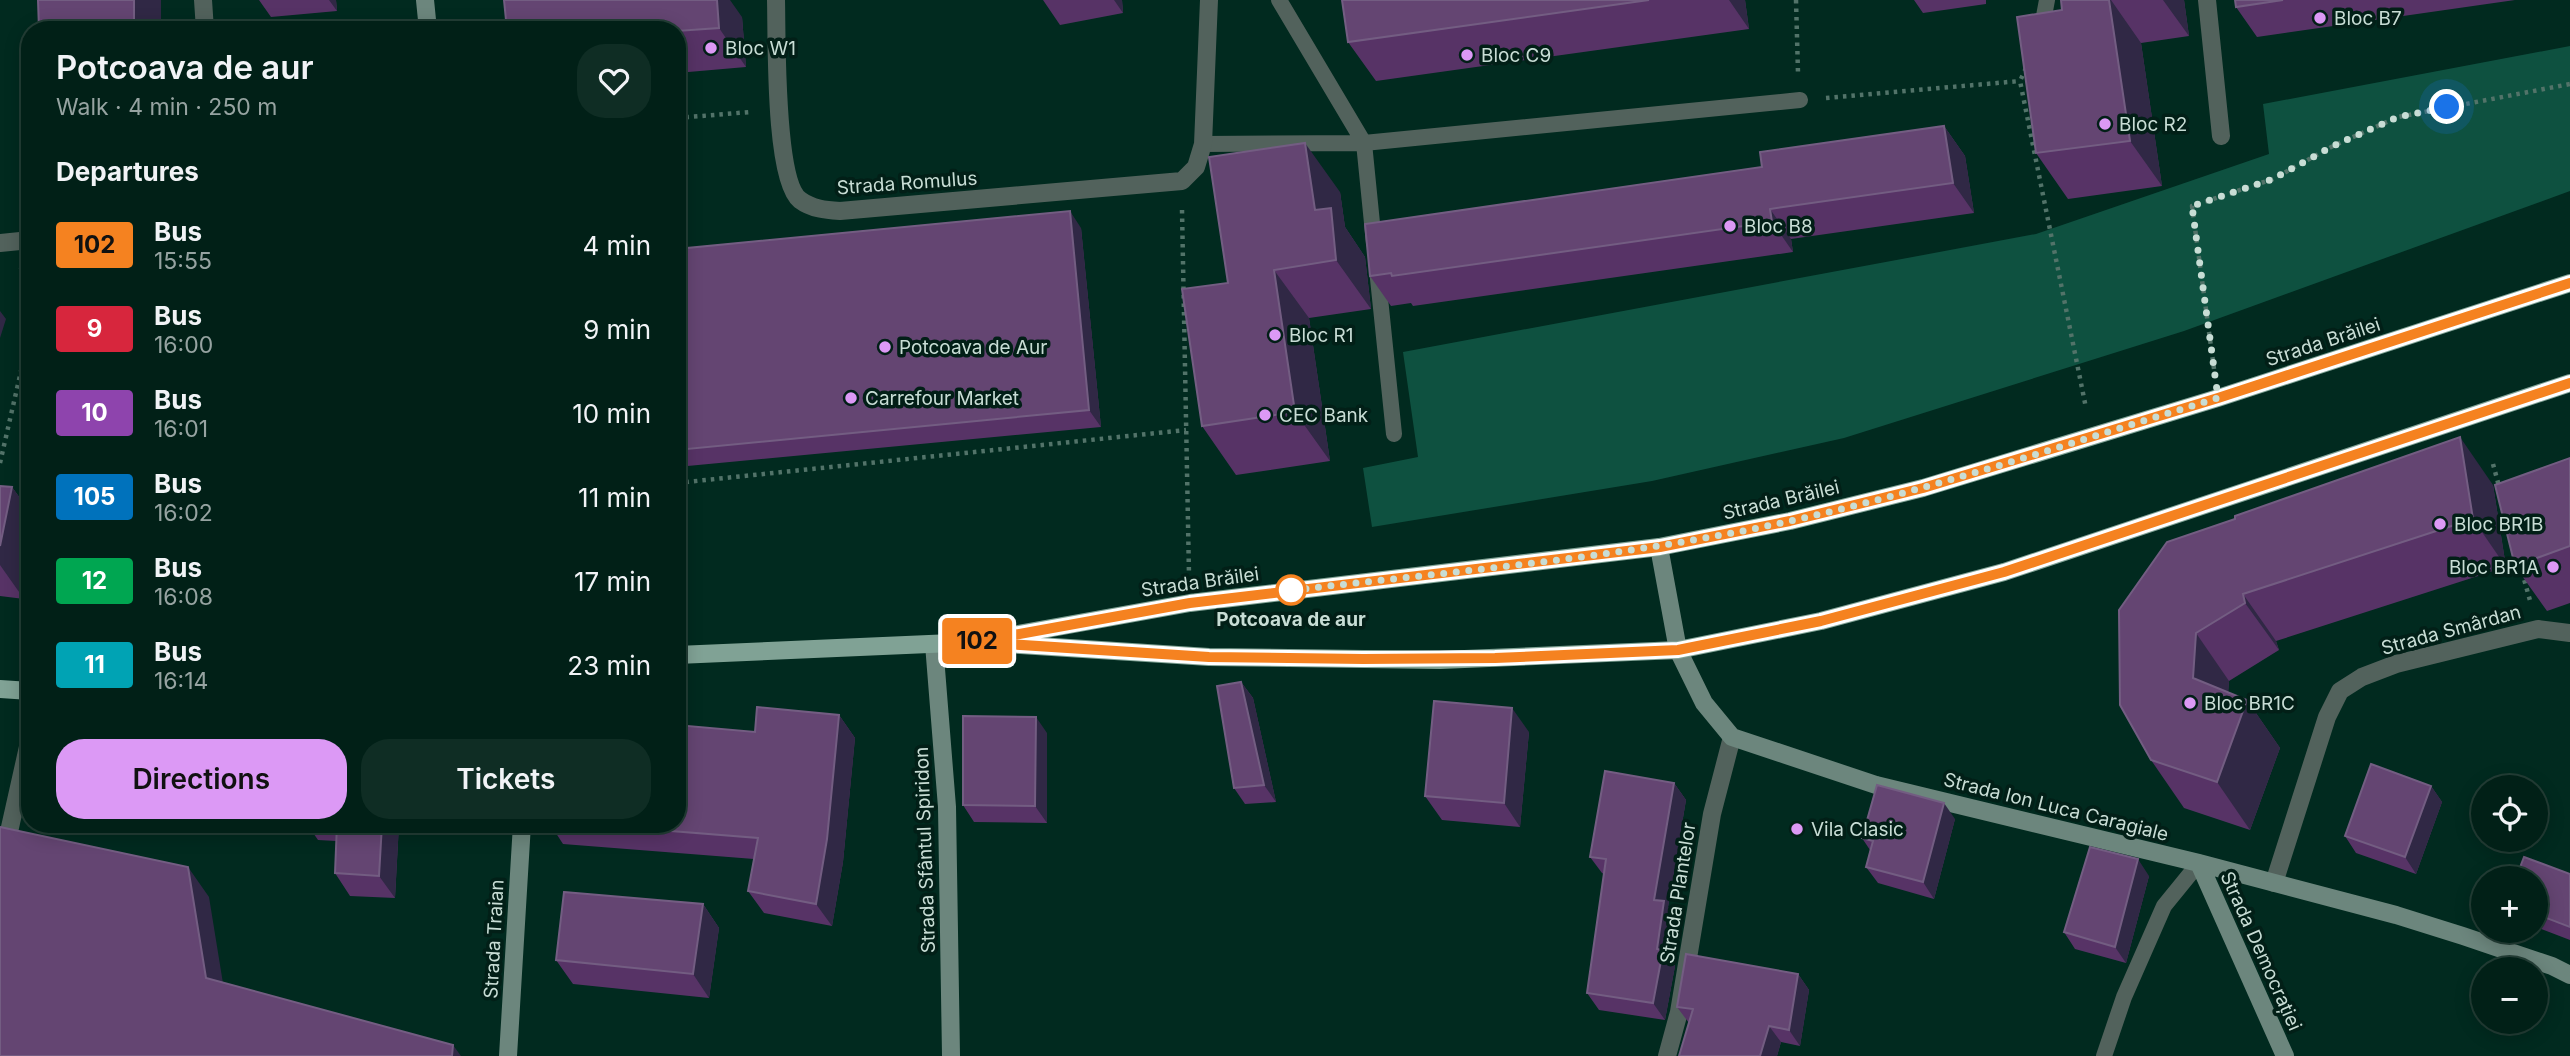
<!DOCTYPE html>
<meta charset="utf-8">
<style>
:root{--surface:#012017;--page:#0f2d24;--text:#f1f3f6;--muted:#96a3a1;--line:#233e36;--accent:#dc99f5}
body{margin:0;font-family:Inter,sans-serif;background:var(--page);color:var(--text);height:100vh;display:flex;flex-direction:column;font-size:26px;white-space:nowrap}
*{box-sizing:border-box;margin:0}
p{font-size:23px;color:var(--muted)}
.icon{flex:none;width:38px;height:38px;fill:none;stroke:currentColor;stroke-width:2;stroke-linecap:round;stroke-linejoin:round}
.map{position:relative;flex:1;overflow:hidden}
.sheet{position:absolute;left:21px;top:21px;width:665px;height:812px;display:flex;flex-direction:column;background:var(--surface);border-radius:28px;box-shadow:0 4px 18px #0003,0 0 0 2px var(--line)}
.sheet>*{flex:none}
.badge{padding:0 14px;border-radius:5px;font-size:24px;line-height:46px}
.fabs{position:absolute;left:2471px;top:775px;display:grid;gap:14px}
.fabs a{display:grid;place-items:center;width:77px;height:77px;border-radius:50%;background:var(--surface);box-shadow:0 4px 18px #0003,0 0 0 2px var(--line);font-size:35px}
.you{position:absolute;width:35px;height:35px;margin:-18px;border:5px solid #fff;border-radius:50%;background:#1a73e8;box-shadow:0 0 0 10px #1a73e833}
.map>.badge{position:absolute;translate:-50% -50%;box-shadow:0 0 0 4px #fff}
h2{padding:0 35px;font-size:26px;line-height:63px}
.round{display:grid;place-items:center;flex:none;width:74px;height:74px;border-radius:28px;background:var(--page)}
.summary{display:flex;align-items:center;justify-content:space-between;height:119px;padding:0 35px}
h1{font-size:33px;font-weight:600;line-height:52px}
.action{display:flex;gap:14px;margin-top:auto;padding:14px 35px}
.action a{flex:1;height:80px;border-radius:28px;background:var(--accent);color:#111;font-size:28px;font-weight:600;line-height:80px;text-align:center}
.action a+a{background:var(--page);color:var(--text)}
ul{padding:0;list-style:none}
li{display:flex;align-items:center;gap:21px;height:84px;padding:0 35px}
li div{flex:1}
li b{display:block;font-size:26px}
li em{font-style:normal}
li .badge{min-width:77px;font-weight:700;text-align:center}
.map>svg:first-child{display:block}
.green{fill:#0e5140}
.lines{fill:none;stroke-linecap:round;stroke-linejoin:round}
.path{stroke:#527369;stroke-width:4.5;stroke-dasharray:3.5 5;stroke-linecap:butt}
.lane{stroke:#52625c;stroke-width:16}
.street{stroke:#52625c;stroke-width:18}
.secondary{stroke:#6c867d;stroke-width:18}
.primary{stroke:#80a295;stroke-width:18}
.wall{fill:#573366}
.shaded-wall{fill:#302845}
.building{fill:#644572;stroke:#735d82;stroke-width:2}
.line-casing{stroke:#fff;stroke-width:16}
.line{stroke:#f58220;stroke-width:10}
.walk{stroke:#c8ddd5;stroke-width:7;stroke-dasharray:0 12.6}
.poi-dot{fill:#dc99f5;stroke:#021f17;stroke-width:2.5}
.stop-dot{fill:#fff;stroke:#f58220;stroke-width:3.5}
.labels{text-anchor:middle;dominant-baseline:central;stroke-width:7;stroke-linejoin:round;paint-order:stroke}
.poi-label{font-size:19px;fill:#c8ddd5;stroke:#021f17;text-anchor:start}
.street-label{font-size:19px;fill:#c8ddd5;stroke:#021f17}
.stop-label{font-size:19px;font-weight:bold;fill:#c8ddd5;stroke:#021f17}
</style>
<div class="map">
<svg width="2570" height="1056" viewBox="0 0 2570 1056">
<rect width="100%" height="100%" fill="#012a1f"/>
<path class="green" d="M2570 46V191L2184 331 1844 438 1652 481 1372 527 1363 468 1418 457 1403 352 2036 234 2269 154 2263 104Z"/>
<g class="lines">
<path class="path" d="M1796 0 1798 73
M2026 68 2020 81 2086 408
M1826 98 2020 81
M677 118 750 112
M1182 210 1189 575
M2214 369 2192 206 2273 179 2333 146 2398 117 2570 84
M0 463 29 336 21 267
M2493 464 2500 490
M677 483 1186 430
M2522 572 2531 604"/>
<path class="lane" d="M1279 0 1364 143 1374 243
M2041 32 2047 0
M1203 144 1364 143 1800 100
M1377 269 1394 434
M2104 1056 2124 997 2164 906 2199 863"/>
<path class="street" d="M203 0 205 30
M776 0C777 36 774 180 800 200 812 209 826 210 840 211L1182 181 1196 167 1203 144 1209 0
M2207 0 2221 136
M0 243 30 240
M0 872 30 738
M2274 883 2327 717 2340 691 2362 677 2396 664 2538 629 2570 633
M1667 1056 1679 1012 1712 814 1732 737"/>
<path class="secondary" d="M425 0 428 30
M1659 547 1678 650 1704 703 1732 737 1876 785 2199 863 2396 915 2463 936 2552 966 2570 975
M934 644 947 807 951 1056
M2199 863 2285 1056
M508 1056 522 824"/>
<path class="primary" d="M1002 637 1190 603 1659 547 1790 521 1923 488 2218 398 2570 283
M677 655 975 642 1209 657 1440 660 1678 650 1821 621 2004 572 2570 383
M0 689 30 691"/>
</g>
<path class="wall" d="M259 0H336L337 11 271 17Z
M1043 0H1122L1123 13 1060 25Z
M1342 0H1745L1749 29 1376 81 1348 42Z
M1914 0H1986V4L1923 13Z
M2061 0H2184L2189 36 2141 43 2162 186 2068 199 2036 153 2062 10Z
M2235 0H2515L2257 37 2236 7Z
M742 17 746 67 677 73V30Z
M1944 126 1965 156 1974 213 1791 239 1793 252 1413 306 1411 303 1391 306 1370 276 1762 167Z
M1340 192 1345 227 1365 257 1371 309 1309 318 1330 461 1236 475 1202 426 1228 283Z
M1081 228 1101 427 677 467V249Z
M2570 458V603L2547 611 2515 566Z
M2493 485 2506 567 2276 641 2279 650 2229 681 2228 693 2247 700 2280 748 2250 830 2184 808 2151 760 2119 610Z
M0 486 12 487 30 512V572L24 599 0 596Z
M1241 682 1253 698 1276 802 1245 804 1234 788Z
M839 715 855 738 843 862 832 926 764 913 748 891 754 859 563 844 550 824H677L755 732Z
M1529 732 1520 827 1442 820 1425 796Z
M1047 733V823L974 822 963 805Z
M1674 783 1686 800 1668 907 1676 918 1670 958 1675 966 1665 1020 1599 1010 1587 993 1604 874 1602 873 1590 857Z
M2431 786 2442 802 2416 874 2356 853 2345 836Z
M1955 819 1934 899 1878 883 1866 867 1870 850 1862 838Z
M307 824H399L395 898 350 896 335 873 336 841 318 840Z
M2570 874V940L2536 927V878Z
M2149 876 2126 963 2075 949 2064 932Z
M703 904 719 928 709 998 573 984 556 960Z
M1798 974 1809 990 1800 1046 1781 1042 1777 1056H1679L1689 1023 1677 1007Z"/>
<path class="shaded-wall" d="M134 0H161V30H134Z
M329 0H336L337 11Z
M717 0H730L742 17 746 67 719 28Z
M1114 0H1122L1123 13Z
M1729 0H1745L1749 29Z
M2109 0H2111L2141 43 2162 186 2130 141Z
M2163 0H2184L2189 36Z
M1944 126 1965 156 1974 213 1953 183Z
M1305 143 1340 192 1345 227 1365 257 1371 309 1336 260 1315 210Z
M1770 209 1791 239 1793 252 1772 222Z
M1070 211 1081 228 1101 427 1089 410Z
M1274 270 1309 318 1330 461 1295 412Z
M0 311 6 319 0 338Z
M2460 437 2493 485 2506 567 2473 519Z
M12 487 30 512V572L24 599 0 565V546Z
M2243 594 2276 641 2279 650 2245 603Z
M2196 633 2229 681 2226 725 2193 678Z
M1241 682 1253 698 1276 802 1264 785Z
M2247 700 2280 748 2250 830 2217 782Z
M1512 708 1529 732 1520 827 1504 803Z
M839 715 855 738 843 862 832 926 816 904Z
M1036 717 1047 733V823L1035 806Z
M1674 783 1686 800 1668 907 1676 918 1670 958 1675 966 1665 1020 1653 1003 1657 949 1654 900Z
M2431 786 2442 802 2416 874 2405 857Z
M1944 803 1955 819 1934 899 1923 882Z
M382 824H399L395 898 379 876Z
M2138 859 2149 876 2126 963 2115 947Z
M188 867 209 897 227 1008 206 978Z
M703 904 719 928 709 998 693 974Z
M1798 974 1809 990 1800 1046 1789 1030Z
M1769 1026 1781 1042 1777 1056H1760Z
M453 1045 461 1056H452Z"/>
<path class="building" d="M38 0H134V30H39Z
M504 0H717L719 28 677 31V30H507Z
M1342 0H1649L1348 42Z
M2061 0H2109L2130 141 2036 153 2017 17 2062 10Z
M2235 0H2283L2236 7Z
M1944 126 1953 183 1770 209 1772 222 1392 276 1391 273 1370 276 1365 224 1762 167 1760 152Z
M1305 143 1315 210 1331 208 1336 260 1274 270 1295 412 1202 426 1182 289 1228 283 1209 157Z
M1070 211 1089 410 677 450V249Z
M2460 437 2473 519 2243 594 2245 603 2196 633 2193 678 2247 700 2217 782 2151 760 2120 705 2119 610 2167 542 2235 519V516Z
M2570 458V546L2515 566 2495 485Z
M0 486 12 487 0 546Z
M1241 682 1264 785 1234 788 1217 686Z
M1434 701 1512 708 1504 803 1425 796Z
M757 707 839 715 827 839 816 904 748 891 758 838 583 824H677V725L755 732Z
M963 716 1036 717 1035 806 963 805Z
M2371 764 2431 786 2405 857 2345 836Z
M1605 771 1674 783 1654 900 1664 901 1657 949 1663 950 1653 1003 1587 993 1606 859 1590 857Z
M1877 785 1944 803 1923 882 1866 867 1873 841 1862 838Z
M337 824H382L379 876 335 873Z
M0 827 188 867 206 978 453 1045 452 1056H0Z
M2090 847 2138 859 2115 947 2064 932Z
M2524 857 2570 874V927L2536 914V878H2516Z
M564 892 703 904 693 974 556 960Z
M1686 954 1798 974 1789 1030 1769 1026 1760 1056H1679L1693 1009 1677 1007Z"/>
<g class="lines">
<defs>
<path id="line" d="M2570 283 2218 398 1923 488 1790 521 1660 547 1190 603 975 642 1209 657 1363 659 1495 658 1678 650 1821 621 2004 572 2570 383"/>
</defs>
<use href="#line" class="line-casing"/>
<use href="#line" class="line"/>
<path class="walk" d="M1291 590 1286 591C1454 571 1625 558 1790 521 1935 489 2076 441 2218 398L2192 206 2273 179 2333 146 2398 117 2447 107"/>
</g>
<g class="poi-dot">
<circle cx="2320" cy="18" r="7"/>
<circle cx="711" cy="48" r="7"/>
<circle cx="1467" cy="55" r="7"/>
<circle cx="2105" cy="124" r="7"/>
<circle cx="1730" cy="226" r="7"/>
<circle cx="1275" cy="335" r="7"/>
<circle cx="885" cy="347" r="7"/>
<circle cx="851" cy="398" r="7"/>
<circle cx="1265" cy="415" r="7"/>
<circle cx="2440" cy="524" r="7"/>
<circle cx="2553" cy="567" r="7"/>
<circle cx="2190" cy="703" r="7"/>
<circle cx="1797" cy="829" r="7"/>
</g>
<circle class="stop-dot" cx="1291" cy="590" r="14"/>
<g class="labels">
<g class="poi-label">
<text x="2334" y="18">Bloc B7</text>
<text x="725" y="48">Bloc W1</text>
<text x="1481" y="55">Bloc C9</text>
<text x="2119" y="124">Bloc R2</text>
<text x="1744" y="226">Bloc B8</text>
<text x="1289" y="335">Bloc R1</text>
<text x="899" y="347">Potcoava de Aur</text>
<text x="865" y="398">Carrefour Market</text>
<text x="1279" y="415">CEC Bank</text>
<text x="2454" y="524">Bloc BR1B</text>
<text x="2539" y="567" text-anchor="end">Bloc BR1A</text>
<text x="2204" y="703">Bloc BR1C</text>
<text x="1811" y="829">Vila Clasic</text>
</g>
<g class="street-label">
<text transform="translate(907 183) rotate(-4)">Strada Romulus</text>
<text transform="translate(2323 342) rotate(-18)">Strada Brăilei</text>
<text transform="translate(1781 500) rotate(-13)">Strada Brăilei</text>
<text transform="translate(1200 582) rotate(-8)">Strada Brăilei</text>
<text transform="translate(2451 630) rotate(-15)">Strada Smârdan</text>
<text transform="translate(2056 807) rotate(14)">Strada Ion Luca Caragiale</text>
<text transform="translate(925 850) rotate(-92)">Strada Sfântul Spiridon</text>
<text transform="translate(1678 893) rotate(-81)">Strada Plantelor</text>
<text transform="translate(494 939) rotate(-87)">Strada Traian</text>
<text transform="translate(2261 951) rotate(66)">Strada Democrației</text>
</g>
<g class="stop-label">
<text x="1291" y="619">Potcoava de aur</text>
</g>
</g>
</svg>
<div class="fabs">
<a><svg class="icon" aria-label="locate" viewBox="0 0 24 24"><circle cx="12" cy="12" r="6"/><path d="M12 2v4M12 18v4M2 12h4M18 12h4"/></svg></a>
<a>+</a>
<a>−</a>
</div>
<div class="you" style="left:2447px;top:107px"></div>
<b class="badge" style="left:977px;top:641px;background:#f58220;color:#111">102</b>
<section class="sheet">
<div class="summary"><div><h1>Potcoava de aur</h1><p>Walk · 4 min · 250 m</p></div><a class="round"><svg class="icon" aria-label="heart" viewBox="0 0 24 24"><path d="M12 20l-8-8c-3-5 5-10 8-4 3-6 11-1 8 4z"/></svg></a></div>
<h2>Departures</h2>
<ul>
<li><span class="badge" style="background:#f58220;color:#111">102</span><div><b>Bus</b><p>15:55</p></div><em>4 min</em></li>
<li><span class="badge" style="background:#d7263d;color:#fff">9</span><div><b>Bus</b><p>16:00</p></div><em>9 min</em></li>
<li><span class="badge" style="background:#8e44ad;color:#fff">10</span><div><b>Bus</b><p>16:01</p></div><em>10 min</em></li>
<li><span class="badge" style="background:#0072bc;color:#fff">105</span><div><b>Bus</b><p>16:02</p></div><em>11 min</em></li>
<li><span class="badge" style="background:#00a651;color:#fff">12</span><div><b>Bus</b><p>16:08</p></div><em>17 min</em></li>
<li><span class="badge" style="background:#00a3b4;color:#fff">11</span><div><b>Bus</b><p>16:14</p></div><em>23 min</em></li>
</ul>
<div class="action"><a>Directions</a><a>Tickets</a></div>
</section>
</div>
